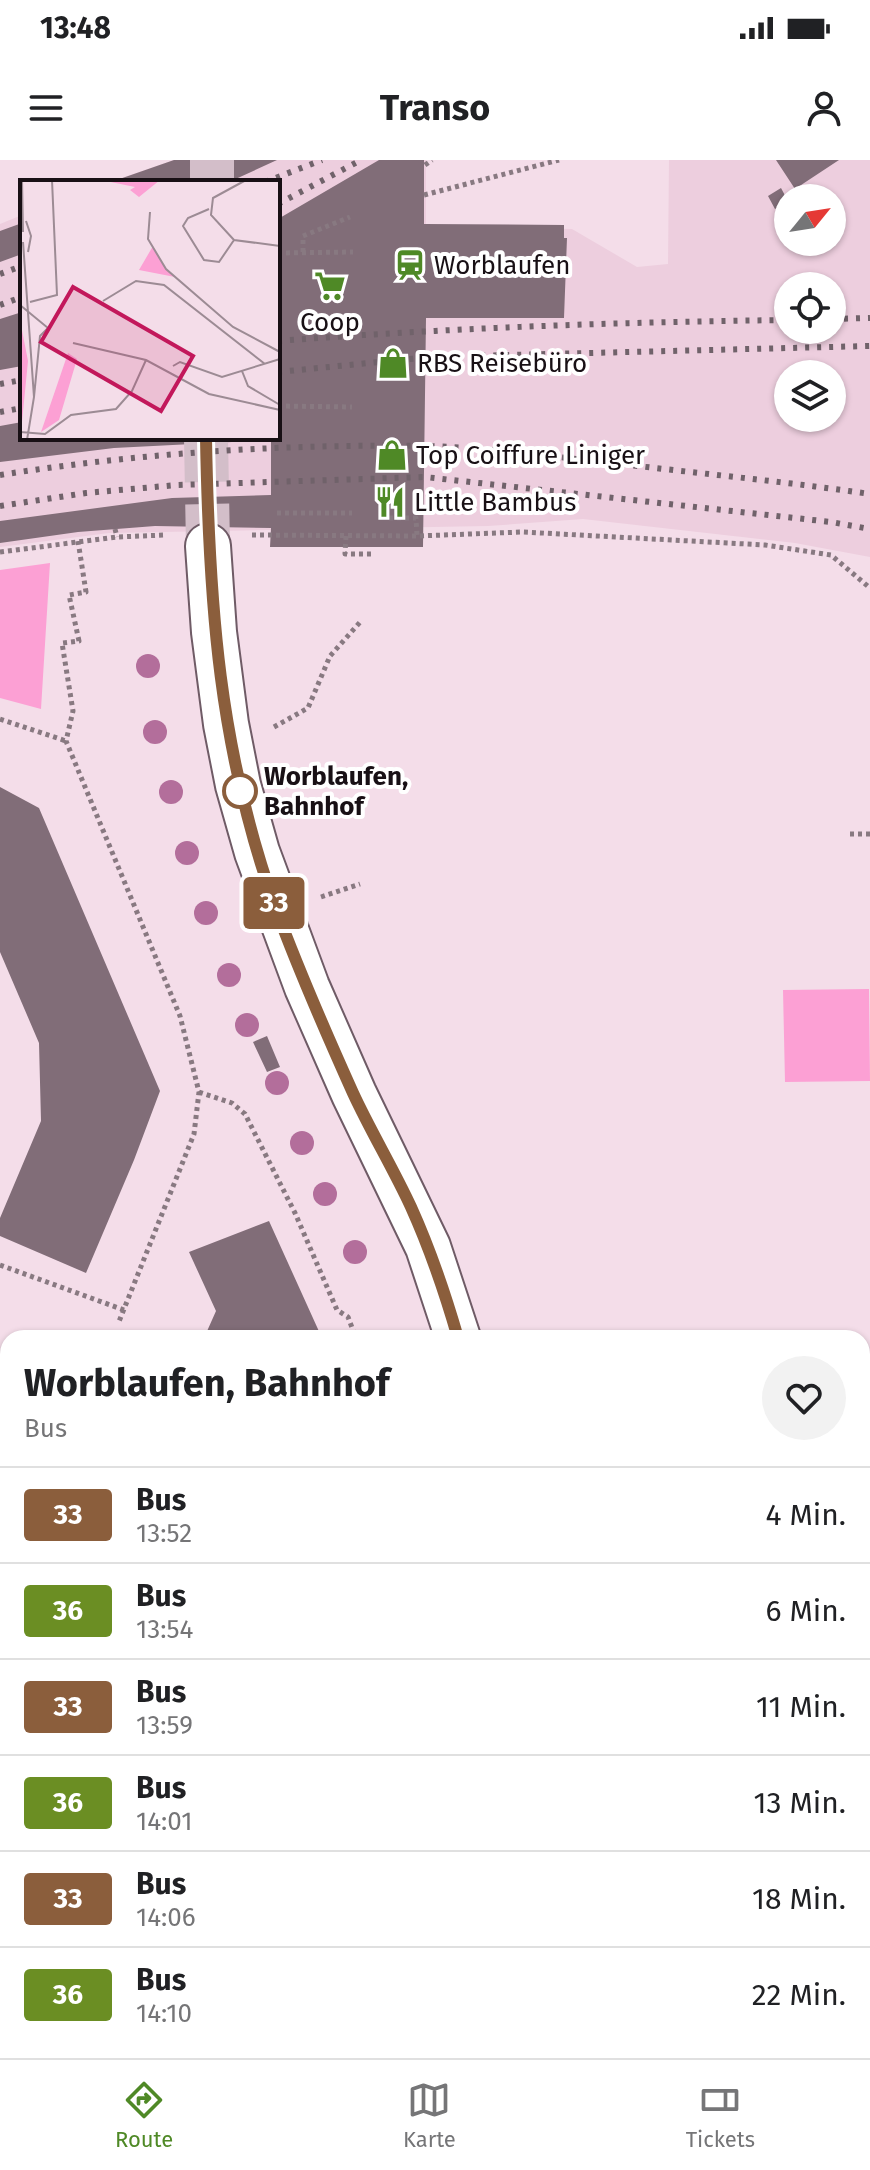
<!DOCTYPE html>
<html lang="de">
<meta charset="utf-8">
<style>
:root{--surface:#fff;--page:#f2f2f2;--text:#202124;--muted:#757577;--line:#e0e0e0;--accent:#4f8926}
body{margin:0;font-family:"Fira Sans",sans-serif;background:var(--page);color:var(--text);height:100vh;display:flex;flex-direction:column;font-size:30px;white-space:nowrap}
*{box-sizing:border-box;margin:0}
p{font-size:26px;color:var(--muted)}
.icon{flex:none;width:44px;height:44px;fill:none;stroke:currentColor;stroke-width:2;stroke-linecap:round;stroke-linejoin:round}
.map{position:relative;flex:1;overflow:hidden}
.drawer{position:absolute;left:0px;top:1170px;width:870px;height:728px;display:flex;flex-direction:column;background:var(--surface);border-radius:24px 24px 0 0;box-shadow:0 2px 6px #0004}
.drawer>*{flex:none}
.badge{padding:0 16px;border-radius:6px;font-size:28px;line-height:52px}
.needle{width:52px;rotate:60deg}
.fabs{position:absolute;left:774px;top:24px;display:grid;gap:16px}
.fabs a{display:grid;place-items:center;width:72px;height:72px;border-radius:50%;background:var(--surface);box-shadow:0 2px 6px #0004;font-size:40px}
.map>.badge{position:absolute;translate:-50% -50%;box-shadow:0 0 0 4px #fff}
.round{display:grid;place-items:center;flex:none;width:84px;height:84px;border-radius:42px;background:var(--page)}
.summary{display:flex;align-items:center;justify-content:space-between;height:136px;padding:0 24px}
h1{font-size:38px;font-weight:700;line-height:60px}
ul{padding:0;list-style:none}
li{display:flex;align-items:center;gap:24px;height:96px;padding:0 24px;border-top:2px solid var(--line)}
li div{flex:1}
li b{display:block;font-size:30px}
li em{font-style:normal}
li .badge{min-width:88px;font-weight:700;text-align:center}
.status{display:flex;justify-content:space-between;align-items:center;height:56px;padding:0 40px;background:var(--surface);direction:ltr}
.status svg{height:22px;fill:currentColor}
header{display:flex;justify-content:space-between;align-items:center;height:104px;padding:0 24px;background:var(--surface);font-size:36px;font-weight:700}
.dock{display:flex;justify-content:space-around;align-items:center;height:112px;border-top:2px solid var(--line);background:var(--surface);font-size:22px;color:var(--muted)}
.dock a{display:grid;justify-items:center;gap:4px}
.dock .current{color:var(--accent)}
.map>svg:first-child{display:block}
.built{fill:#edcede;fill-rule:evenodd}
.green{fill:#fca0d4}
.building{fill:#816d78}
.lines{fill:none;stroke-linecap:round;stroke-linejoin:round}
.major-tunnel{stroke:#d3bec9;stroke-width:44;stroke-dasharray:44 22;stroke-linecap:butt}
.minor-casing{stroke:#6f5b66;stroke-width:48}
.major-casing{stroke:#6f5b66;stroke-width:48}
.path{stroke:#887981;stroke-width:5;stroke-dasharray:4 4;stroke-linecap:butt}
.minor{stroke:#fff;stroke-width:44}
.major{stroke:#fff;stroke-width:44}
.rail{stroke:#70626a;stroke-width:6;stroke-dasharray:4 8;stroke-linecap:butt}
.tree{fill:#b36e9b}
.line-casing{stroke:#fff;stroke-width:18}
.line{stroke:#8b5e3c;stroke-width:12}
.stop-dot{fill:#fff;stroke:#8b5e3c;stroke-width:4}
.labels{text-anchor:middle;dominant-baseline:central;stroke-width:8;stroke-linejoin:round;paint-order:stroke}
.poi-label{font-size:26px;fill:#181015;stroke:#fff;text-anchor:start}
.stop-label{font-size:26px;font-weight:bold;fill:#181015;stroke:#fff;text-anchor:start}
.inset-road{fill:none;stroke:#9c8b94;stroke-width:2}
.view{fill:#c2185b;fill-opacity:0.15;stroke:#c2185b;stroke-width:4}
.inset-edge{fill:none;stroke:#181015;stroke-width:4}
</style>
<div class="status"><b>13:48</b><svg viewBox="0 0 49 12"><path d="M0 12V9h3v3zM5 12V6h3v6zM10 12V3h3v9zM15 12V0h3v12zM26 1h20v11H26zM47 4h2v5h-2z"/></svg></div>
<header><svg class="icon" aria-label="menu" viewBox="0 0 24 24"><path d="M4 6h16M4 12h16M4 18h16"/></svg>Transo<svg class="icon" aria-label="person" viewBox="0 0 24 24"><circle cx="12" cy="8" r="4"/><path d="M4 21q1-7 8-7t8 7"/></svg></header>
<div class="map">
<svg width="870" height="1898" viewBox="0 0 870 1898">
<rect width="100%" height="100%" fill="#f4dde9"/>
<path class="built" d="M174 0H426V66L572 69 637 107 668 104 669 0H870V397L795 383 583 359 488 366 109 373 0 387V64L22 55V278H278V22H110ZM788 38H832V82H788ZM788 126H832V170H788ZM788 214H832V258H788Z"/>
<path class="green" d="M50 403 41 549 0 538V410Z
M869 829 870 921 785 922 783 830Z"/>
<path class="building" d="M174 0H277L229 22H111Z
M379 0H424V64L564 65V78H567L564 158H426L423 387H270L271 368 155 366 78 372 0 383V361L172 338 271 335V278H278V59Z
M776 0H839L795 29Z
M781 28 788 41 775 49 768 36Z
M22 63V94L0 102V71Z
M22 152V206L0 210V159Z
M22 262V278H269L270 280 114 288 0 302V266Z
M0 627 39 648 160 931 134 1000 86 1113 0 1076V1058L41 961 39 883 0 792Z
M267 876 280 907 267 912 253 882Z
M269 1061 322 1178H204L216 1151 189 1092Z
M862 1858H870V1898H765V1890H862Z
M340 1890H427V1898H340Z
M595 1892H664V1898H595Z"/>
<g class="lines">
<path class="major-tunnel" d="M212 22V0
M206 278 208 386"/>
<defs>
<path id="minor" d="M0 1417H8
M714 1890V1898"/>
<path id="major" d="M208 386 214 472 226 564 238 625 257 692 307 827 354 934 428 1087 458 1178
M512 1898 513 1890"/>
</defs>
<use href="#minor" class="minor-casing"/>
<use href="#major" class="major-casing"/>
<path class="path" d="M425 5 432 0
M424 35 559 0
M303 92V76L350 57
M278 93 353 92
M278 246 352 247
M277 353H352
M389 358H416L417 376
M115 369 117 377
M252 375 417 376 523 372 765 385 831 395 870 428
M346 376 345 394H373
M78 381 86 432 69 435 79 481 62 483 73 551 66 581 180 856 199 932 194 974 118 1164
M0 392 117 377 166 375
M0 559 66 581
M274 567 308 548 330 496 362 460
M850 674H870
M321 737 360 724
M199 932 232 943 245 954 295 1053 337 1150 348 1157 356 1178
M0 1105 124 1150
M862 1836H870"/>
<use href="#minor" class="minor"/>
<use href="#major" class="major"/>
<path class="rail" d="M265 22 322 0
M278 44 361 0
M0 114 22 106
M0 145 22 137
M832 159 870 158
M278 181C448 168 618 162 788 160
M278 212 430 197 870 186
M0 224 22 220
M0 252 22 248
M0 315C140 293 282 284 423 286 484 287 544 296 605 302 693 313 782 321 870 334
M0 346 86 333 177 325 425 317 831 362 870 369"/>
</g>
<g class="tree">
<circle cx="148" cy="506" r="12"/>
<circle cx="155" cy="572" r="12"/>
<circle cx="171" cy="632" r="12"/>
<circle cx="187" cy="693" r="12"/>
<circle cx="206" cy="753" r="12"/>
<circle cx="229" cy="815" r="12"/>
<circle cx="247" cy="865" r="12"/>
<circle cx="277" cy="923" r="12"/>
<circle cx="302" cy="983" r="12"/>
<circle cx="325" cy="1034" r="12"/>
<circle cx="355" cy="1092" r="12"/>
</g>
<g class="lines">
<defs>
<path id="line" d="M206 278C209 445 219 590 276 749 299 811 326 873 353 933 371 972 393 1008 411 1047 430 1089 445 1133 458 1178"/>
</defs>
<use href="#line" class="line-casing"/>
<use href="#line" class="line"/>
</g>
<defs>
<symbol id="station-bare" viewBox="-9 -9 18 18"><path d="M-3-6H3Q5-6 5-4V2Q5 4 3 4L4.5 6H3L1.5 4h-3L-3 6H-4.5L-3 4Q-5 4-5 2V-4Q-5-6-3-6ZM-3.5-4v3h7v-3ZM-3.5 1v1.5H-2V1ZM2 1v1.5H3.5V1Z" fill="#4f8926" stroke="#fff" stroke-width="2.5" paint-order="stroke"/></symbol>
<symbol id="supermarket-bare" viewBox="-9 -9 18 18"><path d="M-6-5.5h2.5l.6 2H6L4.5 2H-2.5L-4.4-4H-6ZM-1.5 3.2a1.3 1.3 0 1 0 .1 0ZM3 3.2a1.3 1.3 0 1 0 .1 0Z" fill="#4f8926" stroke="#fff" stroke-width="2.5" paint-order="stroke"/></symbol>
<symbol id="shop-bare" viewBox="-9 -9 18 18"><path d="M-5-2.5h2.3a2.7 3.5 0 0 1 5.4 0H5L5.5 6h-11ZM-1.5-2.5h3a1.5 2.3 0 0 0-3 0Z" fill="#4f8926" stroke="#fff" stroke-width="2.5" paint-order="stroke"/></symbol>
<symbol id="restaurant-bare" viewBox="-9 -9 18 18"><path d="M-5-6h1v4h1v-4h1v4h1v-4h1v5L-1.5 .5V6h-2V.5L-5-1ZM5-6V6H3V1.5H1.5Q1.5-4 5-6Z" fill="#4f8926" stroke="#fff" stroke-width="2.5" paint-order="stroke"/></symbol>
</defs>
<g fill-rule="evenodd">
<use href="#station-bare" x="388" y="83" width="44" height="44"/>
<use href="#supermarket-bare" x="308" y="104" width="44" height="44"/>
<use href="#shop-bare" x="371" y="181" width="44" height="44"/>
<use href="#shop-bare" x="370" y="273" width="44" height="44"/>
<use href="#restaurant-bare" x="368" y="320" width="44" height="44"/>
</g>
<circle class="stop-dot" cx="240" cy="631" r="16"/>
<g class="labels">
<g class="poi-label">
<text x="434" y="105">Worblaufen</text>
<text x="330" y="162" text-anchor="middle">Coop</text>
<text x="417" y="203">RBS Reisebüro</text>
<text x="416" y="295">Top Coiffure Liniger</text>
<text x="414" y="342">Little Bambus</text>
</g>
<g class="stop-label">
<text x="264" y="616">Worblaufen,<tspan x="264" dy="30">Bahnhof</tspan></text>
</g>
</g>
<g transform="translate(20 20)">
<rect width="260" height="260" fill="#f4dde9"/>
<path d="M81 0H140L119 17 110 10 115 7ZM133 66 146 89 155 97 119 90ZM0 140 8 181 1 252H0ZM48 173 57 179 39 240 21 252Z" fill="#fca0d4"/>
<path class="inset-road" d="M2 0 3 52M226 0 193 18 191 35 214 60 260 66M189 29 168 38 163 46 184 80 199 82 214 60M130 32 128 59 146 89 213 147 260 172M6 41 11 56 8 72M3 62 14 217 7 260M83 121 116 101 144 105 245 184M10 122 37 115 32 0M0 125 28 148 20 156 14 217M53 163 126 180 189 214 260 230M153 186 160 182 202 197 260 179M222 191 228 206 260 225M0 252 25 254 51 235 96 229 112 211 126 180"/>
<path class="view" d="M53 107 173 176 141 231 21 162Z"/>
<rect width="260" height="260" class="inset-edge"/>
</g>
</svg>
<div class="fabs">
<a><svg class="needle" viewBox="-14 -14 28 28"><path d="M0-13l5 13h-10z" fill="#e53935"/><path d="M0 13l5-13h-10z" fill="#757577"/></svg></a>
<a><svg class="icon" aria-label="locate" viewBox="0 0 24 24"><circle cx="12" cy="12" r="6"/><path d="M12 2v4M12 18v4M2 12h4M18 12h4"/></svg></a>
<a><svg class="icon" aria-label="layers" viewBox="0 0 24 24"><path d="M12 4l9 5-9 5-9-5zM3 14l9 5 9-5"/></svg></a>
</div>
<b class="badge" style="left:274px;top:743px;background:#8b5e3c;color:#fff">33</b>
<section class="drawer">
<div class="summary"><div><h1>Worblaufen, Bahnhof</h1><p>Bus</p></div><a class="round"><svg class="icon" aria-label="heart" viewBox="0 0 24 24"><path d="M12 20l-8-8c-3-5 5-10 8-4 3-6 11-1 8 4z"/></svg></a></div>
<ul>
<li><span class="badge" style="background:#8b5e3c;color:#fff">33</span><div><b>Bus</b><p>13:52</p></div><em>4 Min.</em></li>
<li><span class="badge" style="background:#6b8e23;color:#fff">36</span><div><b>Bus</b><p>13:54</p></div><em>6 Min.</em></li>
<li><span class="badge" style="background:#8b5e3c;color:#fff">33</span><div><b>Bus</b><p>13:59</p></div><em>11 Min.</em></li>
<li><span class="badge" style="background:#6b8e23;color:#fff">36</span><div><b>Bus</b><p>14:01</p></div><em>13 Min.</em></li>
<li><span class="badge" style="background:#8b5e3c;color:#fff">33</span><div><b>Bus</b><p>14:06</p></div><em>18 Min.</em></li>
<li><span class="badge" style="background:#6b8e23;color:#fff">36</span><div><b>Bus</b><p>14:10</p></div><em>22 Min.</em></li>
</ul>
</section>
</div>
<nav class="dock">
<a class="current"><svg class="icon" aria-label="directions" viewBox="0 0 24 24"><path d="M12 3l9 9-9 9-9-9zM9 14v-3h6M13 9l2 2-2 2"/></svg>Route</a>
<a><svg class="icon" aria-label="map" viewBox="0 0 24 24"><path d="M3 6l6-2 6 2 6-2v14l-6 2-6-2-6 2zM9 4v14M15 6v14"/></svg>Karte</a>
<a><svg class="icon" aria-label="tickets" viewBox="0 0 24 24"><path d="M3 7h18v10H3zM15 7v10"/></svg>Tickets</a>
</nav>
